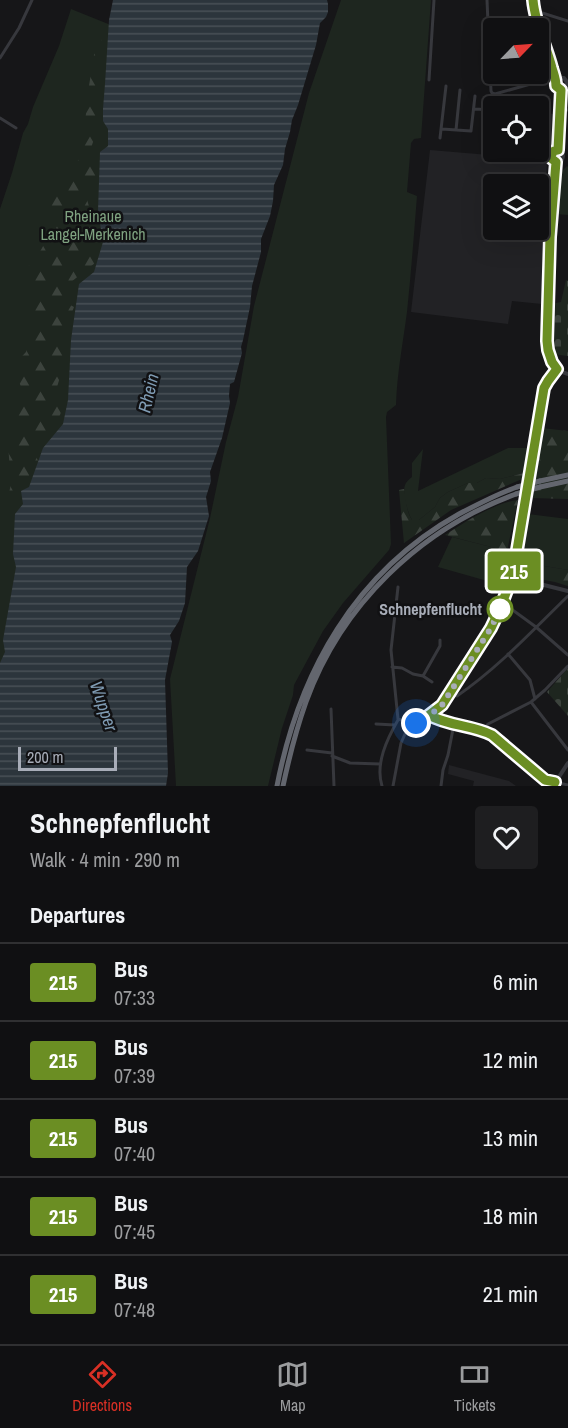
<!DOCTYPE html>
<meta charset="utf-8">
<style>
:root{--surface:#101012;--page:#1e1e20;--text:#f1f3f6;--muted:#9c9d9f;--line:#303032;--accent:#d93025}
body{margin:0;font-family:"Archivo Narrow",sans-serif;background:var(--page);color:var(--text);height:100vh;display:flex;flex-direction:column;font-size:22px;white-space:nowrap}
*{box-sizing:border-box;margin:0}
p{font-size:20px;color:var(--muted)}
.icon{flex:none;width:33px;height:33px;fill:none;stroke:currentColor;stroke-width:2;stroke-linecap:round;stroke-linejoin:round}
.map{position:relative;height:786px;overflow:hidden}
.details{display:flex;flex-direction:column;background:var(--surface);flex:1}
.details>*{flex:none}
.badge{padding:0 12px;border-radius:4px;font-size:21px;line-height:39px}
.needle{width:39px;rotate:65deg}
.controls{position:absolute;left:483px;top:18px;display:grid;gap:12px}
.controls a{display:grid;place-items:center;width:66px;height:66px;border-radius:6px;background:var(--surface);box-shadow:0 6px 24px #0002,0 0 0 2px var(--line);font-size:30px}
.scale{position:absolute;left:18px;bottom:15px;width:99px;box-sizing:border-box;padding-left:6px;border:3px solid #a8adb8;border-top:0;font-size:16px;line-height:21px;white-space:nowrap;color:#a8adb8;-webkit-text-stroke:4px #111113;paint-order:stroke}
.you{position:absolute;width:30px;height:30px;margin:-15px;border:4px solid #fff;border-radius:50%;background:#1a73e8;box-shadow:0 0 0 9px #1a73e833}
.map>.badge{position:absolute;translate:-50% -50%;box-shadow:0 0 0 3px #fff}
h2{padding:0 30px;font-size:22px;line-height:54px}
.round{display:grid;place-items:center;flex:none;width:63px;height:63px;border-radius:6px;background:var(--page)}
.overview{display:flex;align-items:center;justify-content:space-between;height:102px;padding:0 30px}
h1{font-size:28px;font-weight:700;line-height:45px}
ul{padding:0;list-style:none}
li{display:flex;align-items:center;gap:18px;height:78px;padding:0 30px;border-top:2px solid var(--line)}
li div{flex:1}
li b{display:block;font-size:22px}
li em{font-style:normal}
li .badge{min-width:66px;font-weight:700;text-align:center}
.menu{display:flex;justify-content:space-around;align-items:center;height:84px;border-top:2px solid var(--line);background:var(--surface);font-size:16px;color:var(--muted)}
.menu a{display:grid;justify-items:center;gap:3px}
.menu .active{color:var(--accent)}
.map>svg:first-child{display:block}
.built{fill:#222225;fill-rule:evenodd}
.green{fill:#1e261f}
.forest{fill:url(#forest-firs)}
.cemetery{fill:url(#cemetery-stones)}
.water{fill:url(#water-rules)}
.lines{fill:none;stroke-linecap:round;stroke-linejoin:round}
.minor{stroke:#37383d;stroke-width:3}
.tertiary{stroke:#37383d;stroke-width:4}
.motorway{stroke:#63666e;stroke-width:5}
.motorway-bridge{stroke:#63666e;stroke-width:5}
.line-casing{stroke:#fff;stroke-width:14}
.line{stroke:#6b8e23;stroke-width:9}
.walk{stroke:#a8adb8;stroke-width:6;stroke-dasharray:0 10.8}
.stop-dot{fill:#fff;stroke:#6b8e23;stroke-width:3}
.labels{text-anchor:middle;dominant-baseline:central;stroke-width:5;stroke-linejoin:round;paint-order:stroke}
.park-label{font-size:16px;fill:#7fa381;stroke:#111113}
.stop-label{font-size:16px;font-weight:bold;fill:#a8adb8;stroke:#111113;text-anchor:end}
.water-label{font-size:18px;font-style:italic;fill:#7f9bb3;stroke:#111113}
</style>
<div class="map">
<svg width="568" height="786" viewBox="0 0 568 786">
<defs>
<pattern id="forest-firs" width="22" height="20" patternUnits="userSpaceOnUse" patternTransform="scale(1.5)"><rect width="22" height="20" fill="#1e261f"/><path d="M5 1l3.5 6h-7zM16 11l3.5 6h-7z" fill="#3c433d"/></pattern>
<pattern id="cemetery-stones" width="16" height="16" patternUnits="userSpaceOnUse" patternTransform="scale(1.5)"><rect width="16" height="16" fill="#1e261f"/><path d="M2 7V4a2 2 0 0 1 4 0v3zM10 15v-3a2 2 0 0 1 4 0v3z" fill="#3c433d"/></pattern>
<pattern id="water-rules" width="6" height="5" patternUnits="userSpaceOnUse" patternTransform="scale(1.5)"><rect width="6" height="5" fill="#2c353c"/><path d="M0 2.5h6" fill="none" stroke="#485056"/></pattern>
</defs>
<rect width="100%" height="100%" fill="#161618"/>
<path class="built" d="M539 110 556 115 553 147 547 151V153L529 152H538Z
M430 150 547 160 542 304 512 301 508 324 411 312ZM538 184V230H494V184Z
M449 765 509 781 516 786H473L474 781 448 774Z"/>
<path class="green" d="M341 0H431L421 138 414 139 411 143 407 192 417 196C414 235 411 273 407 312 403 343 397 373 396 405L387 412 386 417 391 544 389 550 343 603 323 631 294 685 293 695 282 728 268 786H176L170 679 210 518 226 442 238 397 254 306 309 93Z
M71 9 153 42 0 786V209L12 173 23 133 28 124 33 107 59 46Z
M567 166 568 167V215L556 214 560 173Z
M508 448H527L524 473 500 479 486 478 477 483H468L448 492 440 498 435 507 419 520H412C408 514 402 493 405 485 406 482 409 479 412 477V463L423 449 418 491Z
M528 514 568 519V570L520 562Z
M452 537 511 552 505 586 438 567Z"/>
<path class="forest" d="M99 24 102 45 99 124 91 148 101 187 86 196 94 224 102 233 95 263 71 282 63 301 74 307 62 338 66 357 57 387 64 405 55 427 33 449 38 461 30 473 28 482 20 483 16 493H9L11 484 8 444 18 435 15 420 25 400 14 365 26 352 31 327 37 287 19 283 24 271 37 257 51 232V206L55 193 82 155 88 92Z
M541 428 568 431V499L531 498Z
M524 473 522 479 451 510 404 543 399 490 404 489C406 499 406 511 412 520H419L435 507 440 498 448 492 468 483H477L486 478 500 479Z
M518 500 507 551 445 535C465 522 494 503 518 500Z
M520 562 568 570V586L555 582 524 576 519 573Z"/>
<path class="cemetery" d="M566 280 568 281V356L552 354V304L561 302Z
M568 668V716L547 692Z"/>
<path class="water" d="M113 0H327L328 4V12L326 17 320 23 316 45 298 105 292 120 290 132 285 149 283 165 274 185 273 201 270 216 261 239V252L252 286 250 307 243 340 241 347 242 353 234 382 230 384 229 396 230 403 222 438 210 472 211 481 206 497 209 516 198 551 187 567 185 603 179 621 170 635 172 642 165 680 168 773 166 786H0V663L5 652 3 640 16 567 13 554 15 514 23 504 21 491 29 487 43 448 63 424 68 400 71 340 79 284 94 272 103 242 98 211 100 152 108 146V129L103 121V109L105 84 109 20Z"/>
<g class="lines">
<path class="minor" d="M487 0 491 91 492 93 495 94 555 77
M536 11 568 21
M0 58 19 28 32 0
M429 80 434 0
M474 109 494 110
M560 110H568
M0 118 16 128
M442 129 471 131 475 96
M456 130 460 90
M440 138 446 86
M493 146 494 139
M516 152 551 155
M398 587 391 650 398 719 408 722 411 727
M503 603 536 627 568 655
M508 654 530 680 535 699
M392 667 402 668 413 674 423 676 432 682
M423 676 440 646V640
M450 694 457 696C498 668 533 630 568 596
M531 702 568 750
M331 709 334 786
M429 715C448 726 472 725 491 735L545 780 568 785
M376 724 395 725
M483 730 488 724 531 702 545 690 568 666
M307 750 332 753
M332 756 350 763 380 764
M382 786C375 764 387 739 398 720
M393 786 401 743 405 734 415 724 442 705 491 628 503 603 513 574
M441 786 443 770 448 755 454 724"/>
<path class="tertiary" d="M533 0C535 18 543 34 548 52 551 62 551 71 557 80
M557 80 559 78H564L567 82 565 88 560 89
M557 80 556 86 560 89
M558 150 560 89
M556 162 550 237 548 350C552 361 555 371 568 374
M556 162 562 160 563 156 562 152 558 150
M556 162 552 159 551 155 553 152 558 150
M557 369 548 381 545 388 513 574 520 579 568 591
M553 786 568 763"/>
<path class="motorway" d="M540 481 568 475
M540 487 568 481
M277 786C299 672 355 572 459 514 478 504 497 494 517 487
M283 786C289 758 296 730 306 702 341 605 420 529 516 494"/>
<path class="motorway-bridge" d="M517 487 540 481
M516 494 540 487"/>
</g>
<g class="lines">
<defs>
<path id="line" d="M533 0C535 24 546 45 552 68 554 75 556 79 556 86L561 90 558 150 554 151 551 155 552 159 556 162 550 237 547 341 548 350 552 362 557 369 548 381 544 388 513 574 500 609 491 628 442 705 429 715C448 726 472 725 492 735L545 780 555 782 553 786"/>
</defs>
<use href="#line" class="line-casing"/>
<use href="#line" class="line"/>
<path class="walk" d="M416 723 438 709 442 705 491 628 500 609"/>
</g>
<circle class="stop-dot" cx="500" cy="609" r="12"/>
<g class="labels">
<g class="park-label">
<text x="93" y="216">Rheinaue<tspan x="93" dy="18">Langel-Merkenich</tspan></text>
</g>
<g class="stop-label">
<text x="482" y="609">Schnepfenflucht</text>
</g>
<g class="water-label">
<text transform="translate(148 393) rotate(-77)">Rhein</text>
<text transform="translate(104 706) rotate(71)">Wupper</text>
</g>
</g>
</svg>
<div class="controls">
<a><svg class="needle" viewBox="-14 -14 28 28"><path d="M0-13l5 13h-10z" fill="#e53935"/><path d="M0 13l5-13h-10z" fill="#9c9d9f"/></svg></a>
<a><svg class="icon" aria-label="locate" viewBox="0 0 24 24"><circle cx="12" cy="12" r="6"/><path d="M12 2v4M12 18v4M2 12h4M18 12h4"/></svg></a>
<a><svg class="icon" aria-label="layers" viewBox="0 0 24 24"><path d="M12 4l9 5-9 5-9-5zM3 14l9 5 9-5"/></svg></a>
</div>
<div class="scale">200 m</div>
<div class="you" style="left:416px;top:723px"></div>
<b class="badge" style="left:514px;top:571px;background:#6b8e23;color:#fff">215</b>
</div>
<section class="details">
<div class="overview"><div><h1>Schnepfenflucht</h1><p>Walk · 4 min · 290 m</p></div><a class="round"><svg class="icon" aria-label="heart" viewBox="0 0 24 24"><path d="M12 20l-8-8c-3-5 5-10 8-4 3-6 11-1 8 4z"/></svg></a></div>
<h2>Departures</h2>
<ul>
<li><span class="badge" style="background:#6b8e23;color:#fff">215</span><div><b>Bus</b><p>07:33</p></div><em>6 min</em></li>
<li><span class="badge" style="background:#6b8e23;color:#fff">215</span><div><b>Bus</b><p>07:39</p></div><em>12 min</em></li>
<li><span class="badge" style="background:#6b8e23;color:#fff">215</span><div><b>Bus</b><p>07:40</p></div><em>13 min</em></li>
<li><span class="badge" style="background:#6b8e23;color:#fff">215</span><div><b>Bus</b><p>07:45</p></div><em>18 min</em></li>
<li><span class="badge" style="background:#6b8e23;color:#fff">215</span><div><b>Bus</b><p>07:48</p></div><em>21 min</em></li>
</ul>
</section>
<nav class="menu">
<a class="active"><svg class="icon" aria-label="directions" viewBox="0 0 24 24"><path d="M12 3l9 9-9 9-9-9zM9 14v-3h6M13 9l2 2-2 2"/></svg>Directions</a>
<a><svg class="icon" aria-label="map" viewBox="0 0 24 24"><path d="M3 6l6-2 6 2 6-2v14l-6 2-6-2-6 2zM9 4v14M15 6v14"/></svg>Map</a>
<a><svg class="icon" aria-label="tickets" viewBox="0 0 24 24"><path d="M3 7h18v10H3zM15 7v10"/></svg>Tickets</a>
</nav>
